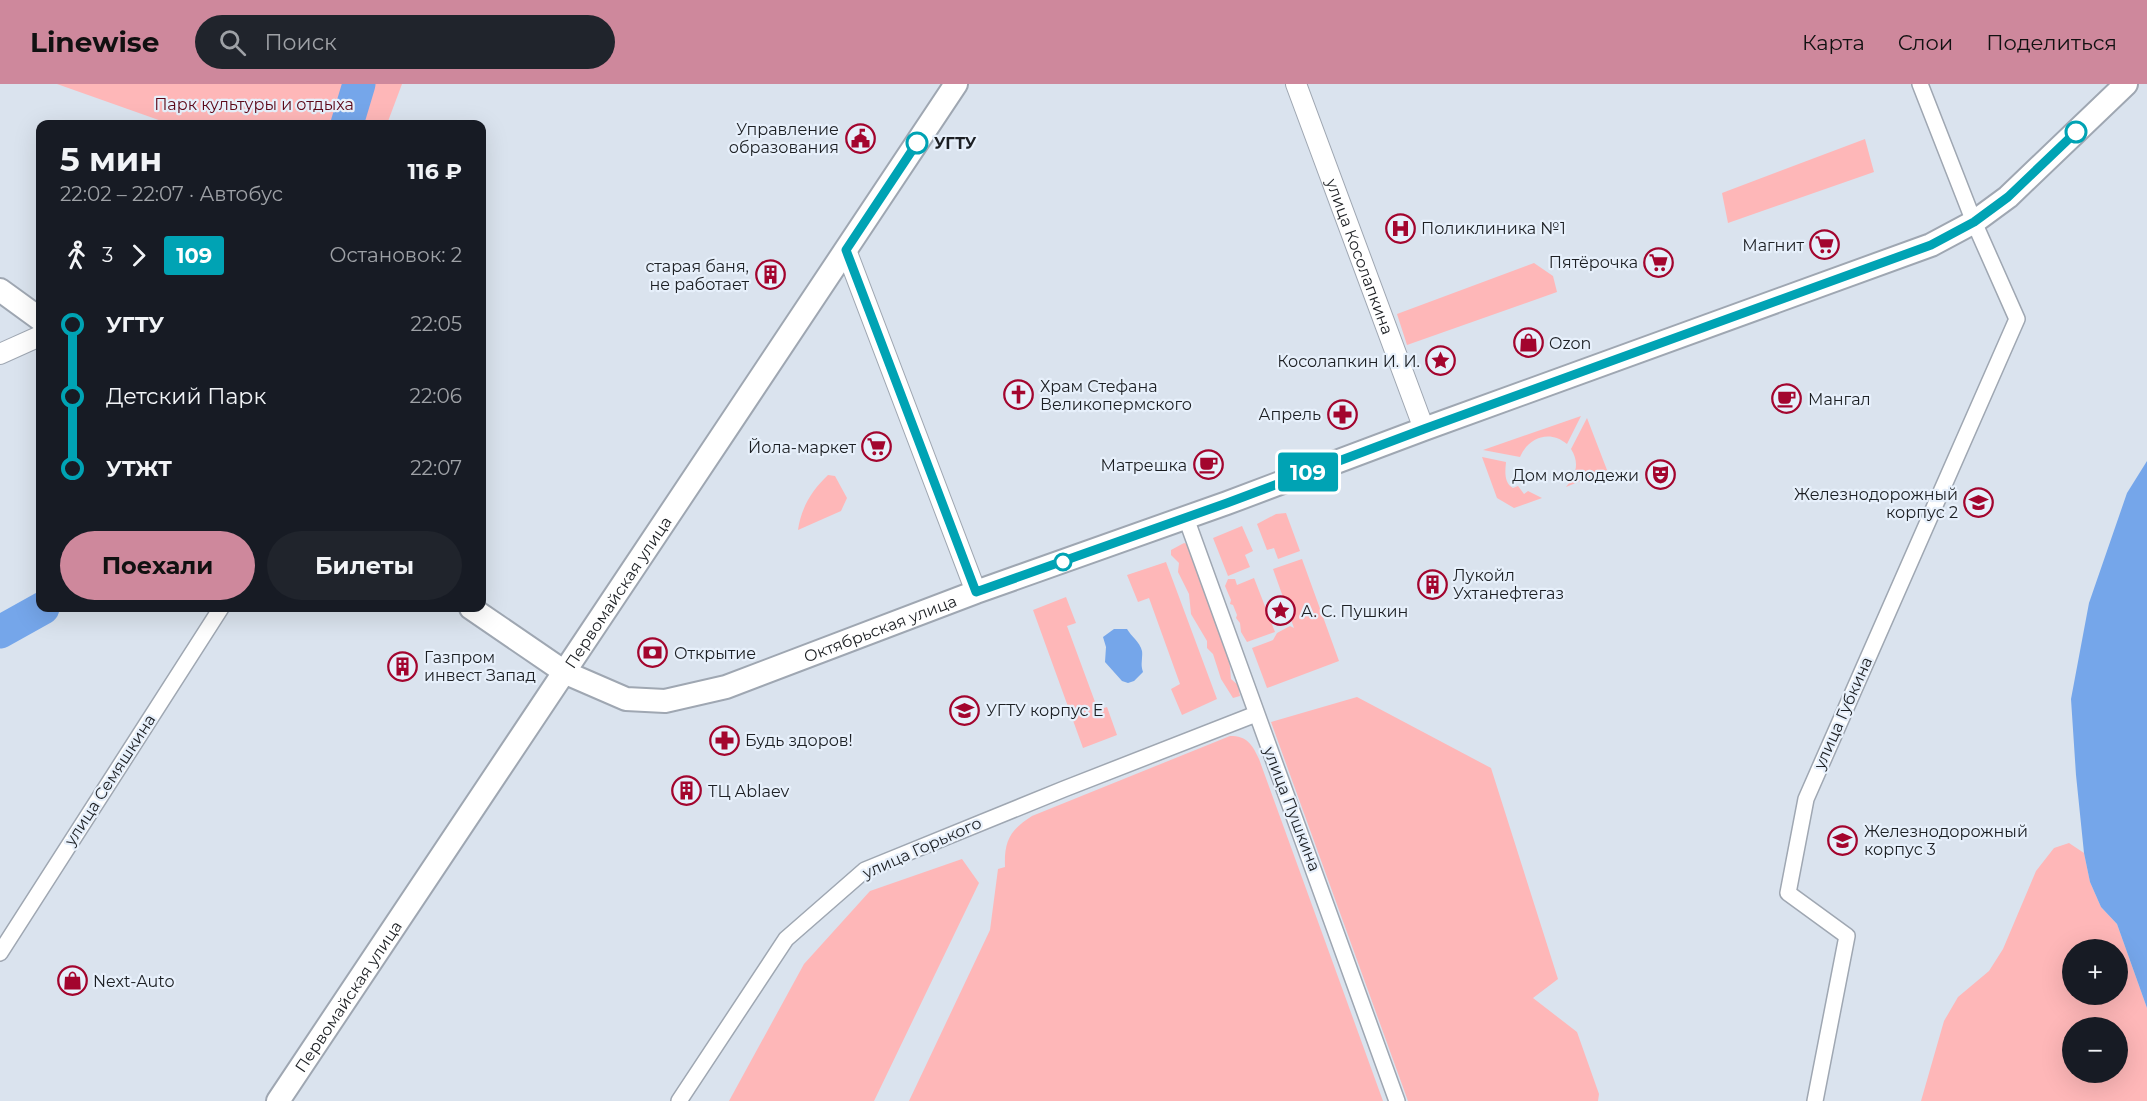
<!DOCTYPE html>
<html lang="ru">
<meta charset="utf-8">
<style>
:root{--surface:#171b24;--page:#20242c;--text:#f1f3f6;--muted:#9ea1a6;--accent:#ce889c}
body{margin:0;font-family:Montserrat,sans-serif;background:var(--page);color:var(--text);height:100vh;display:flex;flex-direction:column;font-size:22px;white-space:nowrap}
*{box-sizing:border-box;margin:0}
p{font-size:20px;color:var(--muted)}
.icon{flex:none;width:33px;height:33px;fill:none;stroke:currentColor;stroke-width:2;stroke-linecap:round;stroke-linejoin:round}
.map{position:relative;flex:1;overflow:hidden}
.details{position:absolute;left:36px;top:36px;width:450px;height:492px;display:flex;flex-direction:column;background:var(--surface);border-radius:12px;box-shadow:0 6px 24px #0002}
.details>*{flex:none}
.badge{padding:0 12px;border-radius:4px;font-size:21px;line-height:39px}
.fabs{position:absolute;left:2062px;top:855px;display:grid;gap:12px}
.fabs a{display:grid;place-items:center;width:66px;height:66px;border-radius:50%;background:var(--surface);box-shadow:0 6px 24px #0002;font-size:30px}
.map>.badge{position:absolute;translate:-50% -50%;box-shadow:0 0 0 3px #fff}
.legs{display:flex;align-items:center;gap:9px;height:66px;padding:0 24px;font-size:20px}
.legs p{margin-inline-start:auto}
.summary{display:flex;align-items:center;justify-content:space-between;height:102px;padding:0 24px}
h1{font-size:33px;font-weight:700;line-height:45px}
.primary-button{display:flex;gap:12px;margin-top:auto;padding:12px 24px}
.primary-button a{flex:1;height:69px;border-radius:36px;background:var(--accent);color:#111;font-size:24px;font-weight:700;line-height:69px;text-align:center}
.primary-button a+a{background:var(--page);color:var(--text)}
ul{padding:0 24px;list-style:none}
li{display:flex;align-items:center;gap:21px;height:72px;font-size:22px}
li i{display:grid;place-items:center;width:9px;height:100%;margin:0 8px;background:currentColor}
li i::after{content:'';width:15px;height:15px;margin:-8px;border:4px solid;border-radius:50%;background:var(--surface)}
li p{margin-inline-start:auto}
li:first-child i{background:linear-gradient(#0000 50%,currentColor 0)}
li:last-child i{background:linear-gradient(currentColor 50%,#0000 0)}
header{display:flex;align-items:center;gap:36px;box-sizing:border-box;height:84px;padding:0 30px;background:var(--accent);color:#111}
header strong{font-size:28px}
nav{display:flex;gap:33px;margin-inline-start:auto;font-size:21px}
.search{width:420px;height:54px;background:var(--page);display:flex;align-items:center;gap:15px;box-sizing:border-box;padding:0 21px;border-radius:33px;color:var(--muted);font-size:22px}
.map>svg:first-child{display:block}
.green{fill:#feb7b8;fill-rule:evenodd}
.water{fill:#75a6ea}
.lines{fill:none;stroke-linecap:round;stroke-linejoin:round}
.river{stroke:#75a6ea;stroke-width:33}
.minor-casing{stroke:#9fa7b2;stroke-width:18}
.tertiary-casing{stroke:#9fa7b2;stroke-width:22}
.secondary-casing{stroke:#9fa7b2;stroke-width:26}
.minor{stroke:#fff;stroke-width:15}
.tertiary{stroke:#fff;stroke-width:20}
.secondary{stroke:#fff;stroke-width:22}
.line-1-casing{stroke:#fff;stroke-width:14}
.line-1{stroke:#00a3b4;stroke-width:9}
.stop-1-dot{fill:#fff;stroke:#00a3b4;stroke-width:3}
.labels{text-anchor:middle;dominant-baseline:central;stroke-width:4.5;stroke-linejoin:round;paint-order:stroke}
.park-label{font-size:16px;fill:#5d0919;stroke:#e7f0fb}
.poi-label{font-size:16px;fill:#1c1f23;stroke:#e7f0fb;text-anchor:start}
.stop-label{font-size:16px;font-weight:bold;fill:#1c1f23;stroke:#e7f0fb;text-anchor:start}
.street-label{font-size:16px;fill:#1c1f23;stroke:#e7f0fb}
</style>
<header>
<strong>Linewise</strong>
<div class="search"><svg class="icon" aria-label="search" viewBox="0 0 24 24"><circle cx="10" cy="10" r="6"/><path d="M15 15l6 6"/></svg>Поиск</div>
<nav><a>Карта</a><a>Слои</a><a>Поделиться</a></nav>
</header>
<div class="map">
<svg width="2147" height="1017" viewBox="0 0 2147 1017">
<rect width="100%" height="100%" fill="#dae3ee"/>
<path class="green" d="M57 0H402L387 40H170Z
M1865 55 1874 88 1728 139 1722 109Z
M1534 179 1553 192 1557 208 1407 261 1397 230Z
M1581 332 1567 360C1549 345 1528 354 1520 373L1483 366Z
M1587 334 1607 386 1566 403C1576 391 1580 379 1571 365Z
M1482 373 1506 378C1505 388 1504 399 1513 404L1518 402 1524 410 1528 407 1542 414 1514 424 1497 414Z
M828 391 835 392 847 414 841 427 798 446C801 424 812 406 828 391Z
M1286 429 1300 467 1278 475 1274 464 1267 466 1257 440 1276 430Z
M1242 442 1253 467 1245 471 1250 483 1228 492 1213 454Z
M1184 459 1190 461 1194 481 1200 490 1202 502 1208 514 1210 524 1216 532 1224 564 1229 572 1231 595 1238 601 1240 612 1233 614 1221 595 1213 570 1207 564V557L1191 530 1189 510 1178 488 1179 479 1171 471V466Z
M1302 475 1339 577 1267 604 1252 564 1273 556 1277 549 1290 542 1294 544 1273 485Z
M1166 478 1217 615 1182 631 1171 605 1180 600 1149 514 1138 518 1127 491Z
M1254 494 1275 548 1247 558 1241 548 1240 539 1236 534 1237 531 1233 521 1230 520 1231 516 1225 502 1228 495H1235L1237 501Z
M1066 513 1076 539 1067 542 1098 626 1107 623 1117 651 1083 664 1033 526Z
M1357 613 1491 684 1558 895 1533 914 1577 948 1599 1010 1598 1017H1408L1271 638Z
M1230 652C1247 652 1252 660 1259 675L1383 1017H909L990 846 998 785 1005 783C1004 757 1010 746 1032 732Z
M2069 759 2084 769 2090 798 2101 823 2117 840 2147 924V1017H1921L1944 937 1958 913 1989 887 2003 865 2036 787 2054 764ZM2073 866H2118V910H2073ZM2073 944H2118V988H2073Z
M962 775 979 799 874 1017H729L804 880 870 807Z"/>
<path class="water" d="M2147 377V924L2117 840 2101 823 2090 798 2084 769 2076 691 2071 615 2089 519 2127 409Z
M1114 545H1127C1131 552 1140 558 1142 567 1143 574 1140 580 1143 588L1134 597 1128 599 1122 597 1105 578 1106 563 1103 553Z"/>
<g class="lines">
<path class="river" d="M347 40 359 0
M0 548 43 524"/>
<defs>
<path id="minor" d="M1186 434 1397 1017
M0 869 221 524
M679 1017 786 855 865 786 1064 705 1256 630
M1815 1017 1847 852 1788 809 1806 715 2017 235 1974 138 1920 0"/>
<g id="tertiary">
<path id="s1" d="M1296 0 1424 345"/>
<path d="M846 166 976 508"/>
<path d="M0 270 40 252"/>
</g>
<g id="secondary">
<path d="M0 206 40 235"/>
<path id="s2" d="M471 524 566 589 626 615 665 617 726 603 976 508 1227 419 1424 345 1931 161 1974 138 2008 113 2126 0"/>
<path id="s3" d="M278 1017C505 679 730 339 956 0"/>
</g>
</defs>
<use href="#minor" class="minor-casing"/>
<use href="#tertiary" class="tertiary-casing"/>
<use href="#secondary" class="secondary-casing"/>
<use href="#minor" class="minor"/>
<use href="#tertiary" class="tertiary"/>
<use href="#secondary" class="secondary"/>
</g>
<g class="lines">
<defs>
<path id="line-1" d="M917 59 846 166 976 508 1227 419 1424 345 1931 161 1974 138 2008 113 2076 48"/>
</defs>
<use href="#line-1" class="line-1-casing"/>
<use href="#line-1" class="line-1"/>
</g>
<defs>
<symbol id="civic-ring" viewBox="-11 -11 22 22"><circle r="9.5" fill="#e7f0fb" stroke="#a3052e" stroke-width="1.5"/><path d="M-.6-6.5H3V-4.5H.6V-3L4-1V1h2V6H-6V1h2V-1L-.6-3ZM-1.2 2.5V6h2.4V2.5Z" fill="#a3052e"/></symbol>
<symbol id="hospital-ring" viewBox="-11 -11 22 22"><circle r="9.5" fill="#e7f0fb" stroke="#a3052e" stroke-width="1.5"/><path d="M-5-5h3v3.5h4V-5h3V5h-3V1.5h-4V5h-3Z" fill="#a3052e"/></symbol>
<symbol id="supermarket-ring" viewBox="-11 -11 22 22"><circle r="9.5" fill="#e7f0fb" stroke="#a3052e" stroke-width="1.5"/><path d="M-6-5.5h2.5l.6 2H6L4.5 2H-2.5L-4.4-4H-6ZM-1.5 3.2a1.3 1.3 0 1 0 .1 0ZM3 3.2a1.3 1.3 0 1 0 .1 0Z" fill="#a3052e"/></symbol>
<symbol id="building-ring" viewBox="-11 -11 22 22"><circle r="9.5" fill="#e7f0fb" stroke="#a3052e" stroke-width="1.5"/><path d="M-4-6H4V6H1V3H-1V6H-4ZM-2.5-4.3h1.7v1.8h-1.7ZM.8-4.3h1.7v1.8H.8ZM-2.5-1h1.7V.8h-1.7ZM.8-1h1.7V.8H.8Z" fill="#a3052e"/></symbol>
<symbol id="shop-ring" viewBox="-11 -11 22 22"><circle r="9.5" fill="#e7f0fb" stroke="#a3052e" stroke-width="1.5"/><path d="M-5-2.5h2.3a2.7 3.5 0 0 1 5.4 0H5L5.5 6h-11ZM-1.5-2.5h3a1.5 2.3 0 0 0-3 0Z" fill="#a3052e"/></symbol>
<symbol id="sight-ring" viewBox="-11 -11 22 22"><circle r="9.5" fill="#e7f0fb" stroke="#a3052e" stroke-width="1.5"/><path d="M0-6L1.8-2.2L6-1.7L2.9 1.2L3.7 5.4L0 3.3L-3.7 5.4L-2.9 1.2L-6-1.7L-1.8-2.2Z" fill="#a3052e"/></symbol>
<symbol id="church-ring" viewBox="-11 -11 22 22"><circle r="9.5" fill="#e7f0fb" stroke="#a3052e" stroke-width="1.5"/><path d="M-1.2-6h2.4v3.5h3.3v2.4h-3.3V6h-2.4V-.1h-3.3v-2.4h3.3Z" fill="#a3052e"/></symbol>
<symbol id="cafe-ring" viewBox="-11 -11 22 22"><circle r="9.5" fill="#e7f0fb" stroke="#a3052e" stroke-width="1.5"/><path d="M-5.5-4.5H6V0H3Q3 3.5 0 3.5H-2.5Q-5.5 3.5-5.5 0ZM3-3.2v2h1.7v-2ZM-6 4.5H4V6H-6Z" fill="#a3052e"/></symbol>
<symbol id="pharmacy-ring" viewBox="-11 -11 22 22"><circle r="9.5" fill="#e7f0fb" stroke="#a3052e" stroke-width="1.5"/><path d="M-2-6h4v4h4v4h-4v4h-4v-4h-4v-4h4Z" fill="#a3052e"/></symbol>
<symbol id="theatre-ring" viewBox="-11 -11 22 22"><circle r="9.5" fill="#e7f0fb" stroke="#a3052e" stroke-width="1.5"/><path d="M-5-5.5Q0-4 5-5.5V0Q5 5 0 6Q-5 5-5 0ZM-3.3-2.5H-1v1.5H-3.3ZM1-2.5H3.3v1.5H1ZM-2.8 1Q0 5.5 2.8 1Z" fill="#a3052e"/></symbol>
<symbol id="university-ring" viewBox="-11 -11 22 22"><circle r="9.5" fill="#e7f0fb" stroke="#a3052e" stroke-width="1.5"/><path d="M0-5L7-2L0 1L-7-2ZM-4 1L0 2.5L4 1V4Q0 6-4 4Z" fill="#a3052e"/></symbol>
<symbol id="bank-ring" viewBox="-11 -11 22 22"><circle r="9.5" fill="#e7f0fb" stroke="#a3052e" stroke-width="1.5"/><path d="M-6-4H6V4H-6ZM0-2.3a2.3 2.3 0 1 0 0 4.6a2.3 2.3 0 1 0 0-4.6Z" fill="#a3052e"/></symbol>
</defs>
<g fill-rule="evenodd">
<use href="#civic-ring" x="844" y="38" width="33" height="33"/>
<use href="#hospital-ring" x="1384" y="128" width="33" height="33"/>
<use href="#supermarket-ring" x="1808" y="144" width="33" height="33"/>
<use href="#supermarket-ring" x="1642" y="162" width="33" height="33"/>
<use href="#building-ring" x="754" y="174" width="33" height="33"/>
<use href="#shop-ring" x="1512" y="242" width="33" height="33"/>
<use href="#sight-ring" x="1424" y="260" width="33" height="33"/>
<use href="#church-ring" x="1002" y="294" width="33" height="33"/>
<use href="#cafe-ring" x="1770" y="298" width="33" height="33"/>
<use href="#pharmacy-ring" x="1326" y="314" width="33" height="33"/>
<use href="#supermarket-ring" x="860" y="346" width="33" height="33"/>
<use href="#cafe-ring" x="1192" y="364" width="33" height="33"/>
<use href="#theatre-ring" x="1644" y="374" width="33" height="33"/>
<use href="#university-ring" x="1962" y="402" width="33" height="33"/>
<use href="#building-ring" x="1416" y="484" width="33" height="33"/>
<use href="#sight-ring" x="1264" y="510" width="33" height="33"/>
<use href="#bank-ring" x="636" y="552" width="33" height="33"/>
<use href="#building-ring" x="386" y="566" width="33" height="33"/>
<use href="#university-ring" x="948" y="610" width="33" height="33"/>
<use href="#pharmacy-ring" x="708" y="640" width="33" height="33"/>
<use href="#building-ring" x="670" y="690" width="33" height="33"/>
<use href="#university-ring" x="1826" y="740" width="33" height="33"/>
<use href="#shop-ring" x="56" y="880" width="33" height="33"/>
</g>
<g class="stop-1-dot">
<circle cx="2076" cy="48" r="10"/>
<circle cx="917" cy="59" r="10"/>
<circle cx="1063" cy="478" r="8"/>
</g>
<g class="labels">
<g class="park-label">
<text x="254" y="20">Парк культуры и отдыха</text>
</g>
<g class="poi-label">
<text x="839" y="45" text-anchor="end">Управление<tspan x="839" dy="18">образования</tspan></text>
<text x="1421" y="144">Поликлиника №1</text>
<text x="1804" y="161" text-anchor="end">Магнит</text>
<text x="1638" y="178" text-anchor="end">Пятёрочка</text>
<text x="749" y="182" text-anchor="end">старая баня,<tspan x="749" dy="18">не работает</tspan></text>
<text x="1549" y="259">Ozon</text>
<text x="1420" y="277" text-anchor="end">Косолапкин И. И.</text>
<text x="1040" y="302">Храм Стефана<tspan x="1040" dy="18">Великопермского</tspan></text>
<text x="1808" y="315">Мангал</text>
<text x="1321" y="330" text-anchor="end">Апрель</text>
<text x="856" y="363" text-anchor="end">Йола-маркет</text>
<text x="1187" y="381" text-anchor="end">Матрешка</text>
<text x="1639" y="391" text-anchor="end">Дом молодежи</text>
<text x="1958" y="410" text-anchor="end">Железнодорожный<tspan x="1958" dy="18">корпус 2</tspan></text>
<text x="1453" y="491">Лукойл<tspan x="1453" dy="18">Ухтанефтегаз</tspan></text>
<text x="1301" y="527">А. С. Пушкин</text>
<text x="674" y="569">Открытие</text>
<text x="424" y="573">Газпром<tspan x="424" dy="18">инвест Запад</tspan></text>
<text x="986" y="626">УГТУ корпус Е</text>
<text x="745" y="656">Будь здоров!</text>
<text x="708" y="707">ТЦ Ablaev</text>
<text x="1864" y="747">Железнодорожный<tspan x="1864" dy="18">корпус 3</tspan></text>
<text x="93" y="897">Next-Auto</text>
</g>
<g class="stop-label">
<text x="934" y="59">УГТУ</text>
</g>
<g class="street-label">
<text stroke="none"><textPath href="#s1" startOffset="184">улица Косолапкина</textPath></text>
<text stroke="none"><textPath href="#s3" startOffset="612">Первомайская улица</textPath></text>
<text stroke="none"><textPath href="#s2" startOffset="447">Октябрьская улица</textPath></text>
<text transform="translate(1843 629) rotate(-66)">улица Губкина</text>
<text transform="translate(110 696) rotate(-57)">улица Семяшкина</text>
<text transform="translate(1292 725) rotate(69)">улица Пушкина</text>
<text transform="translate(922 764) rotate(-24)">улица Горького</text>
<text stroke="none"><textPath href="#s3" startOffset="126">Первомайская улица</textPath></text>
</g>
</g>
</svg>
<div class="fabs">
<a>+</a>
<a>−</a>
</div>
<b class="badge" style="left:1308px;top:388px;background:#00a3b4;color:#fff">109</b>
<section class="details">
<div class="summary"><div><h1>5 мин</h1><p>22:02 – 22:07 · Автобус</p></div><b>116 ₽</b></div>
<div class="legs"><svg class="icon" aria-label="walk" viewBox="0 0 24 24"><circle cx="13" cy="4" r="2"/><path d="M13 8l-2 6 4 7M11 14l-3 7M7 12l3-4h3l4 4"/></svg>3<svg class="icon" aria-label="forward" viewBox="0 0 24 24"><path d="M9 5l7 7-7 7"/></svg><b class="badge" style="background:#00a3b4;color:#fff">109</b><p>Остановок: 2</p></div>
<ul>
<li><i style="color:#00a3b4"></i><b>УГТУ</b><p>22:05</p></li>
<li><i style="color:#00a3b4"></i><span>Детский Парк</span><p>22:06</p></li>
<li><i style="color:#00a3b4"></i><b>УТЖТ</b><p>22:07</p></li>
</ul>
<div class="primary-button"><a>Поехали</a><a>Билеты</a></div>
</section>
</div>
